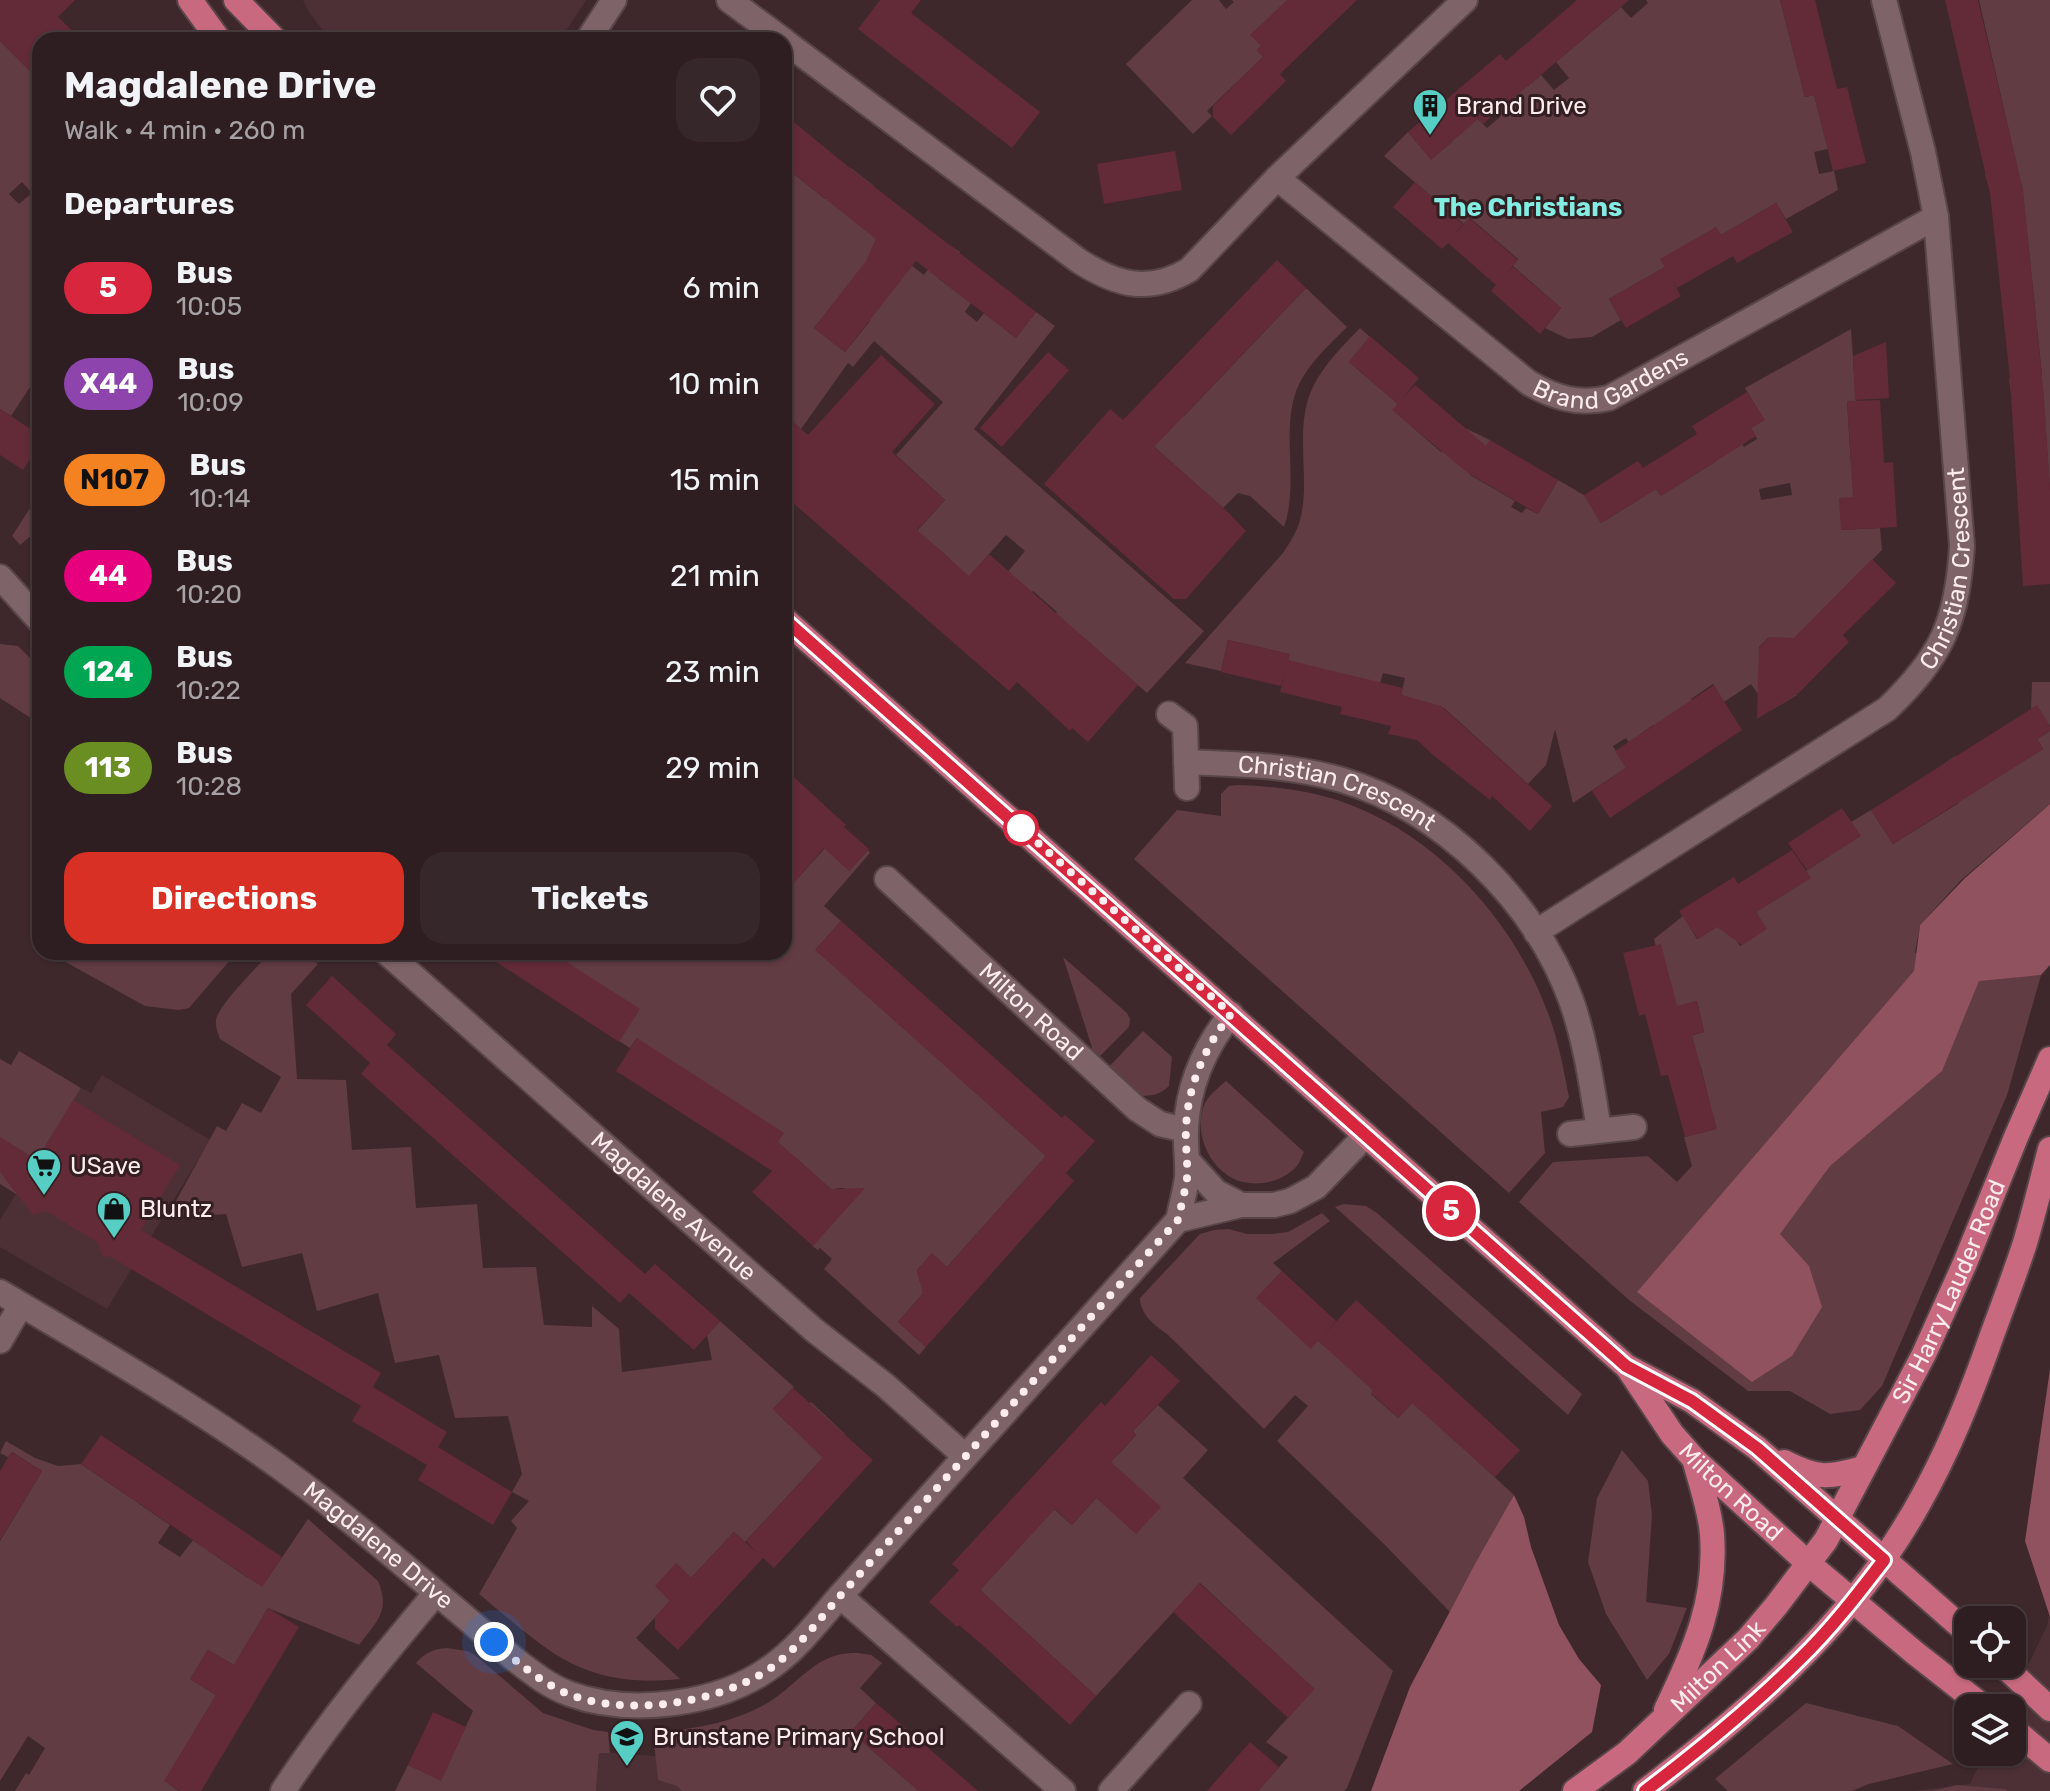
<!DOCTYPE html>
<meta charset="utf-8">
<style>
:root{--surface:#2e1e21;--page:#36272a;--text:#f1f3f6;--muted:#a7a2a5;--line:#493c3f;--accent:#d93025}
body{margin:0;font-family:Rubik,sans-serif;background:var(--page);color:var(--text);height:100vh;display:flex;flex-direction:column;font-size:30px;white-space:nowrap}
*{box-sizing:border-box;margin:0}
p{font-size:26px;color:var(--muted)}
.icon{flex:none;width:44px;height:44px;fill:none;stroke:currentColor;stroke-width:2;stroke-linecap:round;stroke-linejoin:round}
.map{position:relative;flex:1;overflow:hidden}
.side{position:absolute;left:32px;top:32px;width:760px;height:928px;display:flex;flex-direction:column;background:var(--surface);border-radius:24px;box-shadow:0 2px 6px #0004,0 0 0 2px var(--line)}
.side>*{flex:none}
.badge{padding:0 16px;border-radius:26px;font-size:28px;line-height:52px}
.controls{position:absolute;left:1954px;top:1606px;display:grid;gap:16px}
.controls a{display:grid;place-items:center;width:72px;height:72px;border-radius:16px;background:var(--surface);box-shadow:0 2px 6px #0004,0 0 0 2px var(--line);font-size:40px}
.you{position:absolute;width:40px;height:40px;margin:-20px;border:6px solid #fff;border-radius:50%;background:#1a73e8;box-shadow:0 0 0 12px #1a73e833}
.map>.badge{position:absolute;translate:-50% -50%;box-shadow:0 0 0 4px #fff}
h2{padding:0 32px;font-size:30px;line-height:72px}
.round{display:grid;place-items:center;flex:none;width:84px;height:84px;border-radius:24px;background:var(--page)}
.head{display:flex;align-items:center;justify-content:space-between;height:136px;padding:0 32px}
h1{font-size:38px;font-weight:700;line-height:60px}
.action{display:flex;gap:16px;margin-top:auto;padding:16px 32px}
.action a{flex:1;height:92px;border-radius:24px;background:var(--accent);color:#fff;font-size:32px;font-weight:700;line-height:92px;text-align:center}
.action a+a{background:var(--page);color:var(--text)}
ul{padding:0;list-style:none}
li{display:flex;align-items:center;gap:24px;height:96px;padding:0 32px}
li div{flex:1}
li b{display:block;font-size:30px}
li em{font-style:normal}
li .badge{min-width:88px;font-weight:700;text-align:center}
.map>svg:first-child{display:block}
.built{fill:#4d3035}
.green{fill:#613c42;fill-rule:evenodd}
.forest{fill:#90525e}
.building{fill:#632a37}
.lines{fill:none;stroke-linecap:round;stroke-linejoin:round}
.minor-casing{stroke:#584548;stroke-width:28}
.primary-casing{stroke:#584548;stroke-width:28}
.minor{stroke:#7e6468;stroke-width:24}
.primary{stroke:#c8697f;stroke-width:24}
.line-casing{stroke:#fff;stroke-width:18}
.line{stroke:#d7263d;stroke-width:12}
.walk{stroke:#fcecee;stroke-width:8;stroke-dasharray:0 14.4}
.stop-dot{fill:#fff;stroke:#d7263d;stroke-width:4}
.labels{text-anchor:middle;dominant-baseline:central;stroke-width:6;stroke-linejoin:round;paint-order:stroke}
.poi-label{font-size:24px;fill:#fcecee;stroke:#331e22;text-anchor:start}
.street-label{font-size:24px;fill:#fcecee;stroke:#331e22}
.neighbourhood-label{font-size:26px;font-weight:bold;fill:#83ede3;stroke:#331e22}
</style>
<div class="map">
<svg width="2050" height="1791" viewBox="0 0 2050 1791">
<rect width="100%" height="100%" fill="#3e282c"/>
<path class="built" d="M303 0H586L560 40H330L309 12Z
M102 1075 210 1140 107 1309 0 1247V1220L81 1088 91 1093Z
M2050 1610V1791H1915L1970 1784 1985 1752H2012V1708H2007L2047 1626Z
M599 1752 656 1756 658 1780 677 1786 682 1791H596Z"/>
<path class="green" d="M1192 0H1219L1226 9 1234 2 1232 0H1309L1257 50 1263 57 1207 111 1212 116 1193 134 1126 64Z
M1646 0H1780L1805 97 1814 95 1828 149 1814 152 1819 174 1834 171 1838 190 1786 219 1776 203 1721 235 1716 227 1665 267 1609 299 1621 320 1592 337 1568 339 1545 328 1561 308 1513 266 1518 259 1470 218 1464 224 1384 156 1408 132 1431 159 1452 142 1430 114 1440 106 1477 118 1487 128 1500 117 1491 106 1521 80 1528 86 1541 75 1554 90 1569 78 1556 62 1621 7 1631 18 1648 3Z
M1979 0H2050V490L2043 392 2011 394 2009 379 2042 375 2022 184 1989 187 1985 174 2017 166Z
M0 41 40 81V372L11 416 0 409ZM22 182 32 193 19 204 9 194Z
M851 168 874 186 850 218 924 275 948 244 960 252 939 279 971 303 965 312 977 322 984 313 1016 338 1036 312 1055 326 974 429 1204 631 1147 693 1084 638 1045 625 1057 612 1033 591 1022 603 1006 574 1025 551 1006 535 966 580 950 559 929 541 877 575 945 500 896 455 943 402 874 341 853 367 848 363 801 429 784 414V188L794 174 825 199ZM839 297 870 321 845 352 814 328Z
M1306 288 1347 327C1330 344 1310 362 1299 384 1279 428 1300 481 1284 527L1250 496 1238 493 1223 508 1124 420 1184 416Z
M1360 328 1370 337 1349 362 1398 404 1393 410 1441 452 1463 427 1490 440 1470 475 1515 501 1511 507 1522 513 1526 508 1538 514 1558 480 1584 495 1601 523 1656 489 1661 496 1667 492 1715 462 1737 437 1744 447 1757 439 1751 428 1764 420 1745 388 1851 329 1856 401H1847L1851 465 1862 497 1841 530 1880 528 1882 550 1820 612 1793 652 1769 637 1759 647V657L1797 695 1770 711 1751 684 1724 702 1713 684 1691 699 1702 716 1665 742 1653 725 1639 735 1640 758 1626 738 1613 746 1626 768 1573 803 1555 729 1546 765 1528 784 1444 708 1401 695 1405 678 1383 673 1378 690 1288 660 1289 654 1228 640 1221 671 1185 663 1283 553C1290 542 1297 532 1300 520 1310 485 1297 441 1307 403 1315 373 1339 350 1360 328ZM1790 483 1792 495 1761 500 1759 489Z
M40 493V528L20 545 12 536Z
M0 644 18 646 40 668V724L0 698Z
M2032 682H2050V726L2037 706 2031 709Z
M2050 731V804L1961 880 1920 925 1915 953 2041 975 2007 1095 1882 1386 1860 1410 1830 1414 1790 1391H1748L1629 1300 1519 1202 1553 1162 1648 1156 1677 1182 1692 1166 1684 1137 1716 1129 1701 1067 1686 1037 1704 1032 1697 1001 1671 1008 1654 939 1683 916 1697 939 1724 922 1740 946 1766 929 1756 912 1810 878 1806 871 1860 836 1851 822 1871 810 1893 844 1959 803 1938 768 1955 756 1977 790 2043 749 2037 739Z
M1237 785C1271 786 1307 790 1340 801 1434 833 1511 917 1546 1008 1558 1037 1563 1067 1569 1097L1563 1107 1541 1112 1545 1153 1509 1193 1134 859 1177 810 1221 816V794L1229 786Z
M843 828 849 871 868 850 870 853 824 906 841 921 816 949 1046 1156 947 1267 932 1254 917 1270 920 1282 927 1289 898 1322 926 1347 919 1355 824 1269 832 1259 820 1248 818 1250 812 1246 852 1201 851 1194 844 1188H837L834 1192 795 1157 782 1159 637 1038 630 1048 619 1041 551 952H784V858V865L798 878Z
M67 952H237L189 1008 179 1010 145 1006 62 960Z
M271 952H304L318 964 291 994 297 1079 346 1080 352 1150 411 1147 416 1208 477 1204 483 1268 536 1267 544 1325 592 1327V1306L619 1329 622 1372 712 1360 707 1335 720 1321 794 1387 773 1409 789 1425 811 1402 845 1434 745 1542 734 1532 691 1578 676 1563 670 1601 636 1638 680 1679C582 1689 549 1652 479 1594L517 1528 511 1521 529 1501 512 1492 522 1474 508 1416 455 1418 439 1355 395 1363 378 1293 317 1311 302 1253 242 1267 226 1214 186 1217 180 1214 176 1201 217 1126 226 1131 242 1103 261 1113 281 1077 220 1039C218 1033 215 1027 216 1020 219 1004 258 966 271 952Z
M1063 957 1127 1013 1130 1019 1129 1027 1096 1060Z
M1143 1031 1172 1057 1169 1086C1159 1096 1150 1096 1136 1096L1106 1070Z
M19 1051 81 1088 16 1194 0 1184V1059L11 1065Z
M1226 1081 1304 1152C1302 1155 1301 1159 1299 1163 1286 1183 1252 1189 1232 1178 1207 1164 1193 1130 1205 1103 1210 1094 1219 1087 1226 1081Z
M1344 1204 1366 1206 1377 1213 1582 1394 1568 1415 1335 1207Z
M1322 1213 1330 1221 1273 1263 1282 1271 1257 1298 1319 1340 1373 1390 1371 1394 1398 1418 1413 1402 1514 1495 1450 1612 1384 1544 1277 1441 1308 1406 1295 1395 1264 1429 1167 1334C1154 1325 1140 1314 1140 1298L1200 1234 1214 1230 1229 1229 1247 1234H1271L1288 1232Z
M1158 1405 1208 1450 1183 1478 1393 1671 1347 1788 1344 1791H1258L1288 1757 1266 1742 1314 1689 1200 1583 1096 1696 980 1590 1054 1509 1072 1525 1096 1498 1094 1467 1118 1455 1136 1435 1133 1431Z
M6 1441 35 1458 58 1466 81 1464 170 1525 158 1543 180 1557 193 1540 248 1578 266 1581 308 1519 378 1581C391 1611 376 1622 359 1645L268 1608 234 1665 208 1650 190 1679 216 1695 165 1781 179 1791H15L26 1773 29 1775 45 1748 28 1736 0 1781V1541L42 1471 12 1452 8 1457 0 1453Z
M1622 1450 1648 1481 1652 1515 1646 1602 1687 1608 1669 1654 1647 1680 1606 1614 1588 1562 1597 1498Z
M447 1648 467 1651 475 1655 543 1713 593 1730 608 1732 610 1753H599L596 1791H395L408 1765 441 1780 473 1711 416 1663C425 1653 433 1649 447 1648Z
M858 1653 871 1655 882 1663 860 1688 876 1703 851 1732 919 1791H682L677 1786 658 1780 653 1733C691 1729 728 1724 762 1706 787 1694 808 1664 834 1656 842 1653 850 1653 858 1653Z
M1806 1703 1898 1726 1953 1764 1869 1784 1852 1791H1728L1715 1779Z
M1956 1785 2005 1789 2007 1791H1933Z"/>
<path class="forest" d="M2050 804V965L2041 975 1979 981 1942 1071 1830 1166 1780 1234 1809 1266 1822 1307 1792 1356 1752 1382 1637 1292 1914 971 1920 925 1965 878Z
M2050 1369V1617L2025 1541Z
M1514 1495 1524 1517 1531 1547 1559 1625 1579 1659 1601 1685 1592 1732 1519 1791H1371L1410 1687 1475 1564Z"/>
<path class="building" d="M0 0H75L58 17 82 40H40V81L0 41Z
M880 0H921L911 13 1040 112 1012 148 858 29Z
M1287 0H1357L1280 74 1286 81 1231 135 1213 117V106L1263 57 1257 50 1261 46 1250 35Z
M1577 0H1629L1483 124 1478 119 1431 160 1408 132 1500 54 1506 61Z
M1780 0H1815L1837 89 1847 87 1866 163 1833 171 1814 95 1805 97Z
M1945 0H1978L2023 190 2044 397 2050 490V584L2023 586 2010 379 1990 193Z
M784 114 850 168 1036 312 1016 338 916 261 845 352 814 328 866 261 876 239 784 166Z
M1175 151 1182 190 1104 204 1097 164Z
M1415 182 1463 224 1454 235 1469 218 1518 260 1506 274 1513 267 1561 308 1540 334 1491 291 1496 285 1448 243 1442 249 1393 207Z
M1776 203 1793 232 1737 263 1724 240 1733 256 1677 288 1660 259 1716 227 1721 235Z
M1277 260 1306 288 1154 447 1228 512 1246 531 1186 599H1174L1044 484 1110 409 1123 420Z
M1665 267 1681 296 1626 328 1609 299Z
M1370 336 1419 378 1402 399 1415 385 1486 446 1490 440 1558 480 1538 514 1468 473 1392 410 1398 404 1349 362Z
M1886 342 1889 398 1855 400 1853 356Z
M1048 352 1069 370 1002 447 980 428Z
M881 355 935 404 892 452 945 500 917 530 969 576 989 554 1138 685 1088 742 1072 728 1070 731 1017 682 1009 691 784 495V414L808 435Z
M1747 392 1765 420 1751 428 1756 436 1661 496 1656 489 1601 523 1584 495 1638 461 1643 468 1697 434 1692 426Z
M1880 400 1884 463 1893 462 1897 527 1841 530 1839 498 1853 497 1847 401Z
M0 409 40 435V444L23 470 0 455Z
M1872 559 1896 583 1843 635 1849 642 1800 692 1757 719 1759 648 1769 637 1794 638Z
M1228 640 1290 654 1288 660 1403 688 1401 695 1441 706 1552 806 1530 831 1492 796 1490 800 1433 755 1417 740 1388 734 1391 726 1340 714 1342 707 1280 692 1285 673 1281 686 1221 672Z
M1714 685 1742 730 1610 818 1592 791 1626 768 1615 751Z
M2037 705 2050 726V731L2037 739 2043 749 1893 844 1871 810Z
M784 768 846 825 844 827 869 849 849 871 824 848 786 892Z
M1842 808 1861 836 1807 870 1788 843Z
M1792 850 1811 878 1756 912 1767 929 1742 945 1717 927 1698 939 1679 911 1734 877 1738 884Z
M841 921 1062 1118 1065 1115 1095 1141 1066 1173 1074 1181 926 1347 898 1322 923 1294 917 1270 932 1253 947 1267 1046 1156 815 950Z
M1661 944 1677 1006 1697 1001 1704 1032 1692 1035 1717 1129 1685 1137 1668 1075 1661 1076 1645 1014 1639 1016 1623 953Z
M481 952H551L640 1009 619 1042Z
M332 976 396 1034 387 1045 645 1274 655 1264 720 1321 694 1350 629 1293 634 1288 620 1303 361 1074 370 1063 306 1005Z
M637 1038 784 1133 778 1142 831 1189 865 1188 813 1246 752 1192 772 1171 616 1071Z
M73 1100 180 1165 141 1230 381 1373 373 1387 447 1432 438 1447 512 1492 493 1525 418 1480 427 1465 352 1421 361 1406 111 1257 102 1256 98 1243 46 1211 33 1215 0 1172V1137L37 1160Z
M1282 1271 1336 1321 1311 1349 1256 1298Z
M1356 1300 1520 1450 1495 1477 1412 1403 1398 1418 1371 1393 1373 1390 1318 1341Z
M1151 1355 1180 1381 1133 1431 1136 1435 1111 1462 1161 1507 1136 1534 1096 1498 1072 1525 1055 1509 980 1590 1096 1696 1070 1725 987 1649 959 1625 957 1627 929 1602 959 1570 952 1564 1101 1402 1105 1406Z
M793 1388 873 1460 774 1568 763 1558 678 1650 655 1629V1617L670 1601 655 1586 676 1563 691 1578 734 1532 756 1552 746 1541 823 1458 773 1409Z
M101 1435 282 1557 262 1587 81 1464Z
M11 1452 42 1471 0 1540V1471Z
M1199 1583 1315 1689 1288 1718 1173 1612Z
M268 1608 299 1627 201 1791H180L164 1781 216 1695 190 1679 208 1650 234 1665Z
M876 1703 903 1726 978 1791H919L851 1732Z
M433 1712 466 1727 441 1781 408 1765Z
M1250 1742 1279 1767 1258 1791H1207Z"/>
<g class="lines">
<defs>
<g id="minor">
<path d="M729 0 783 40"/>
<path d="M588 40 614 0"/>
<path d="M784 41 1079 261C1117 285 1148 294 1189 270L1277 178 1465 0"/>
<path id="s1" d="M1277 178 1529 383C1555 398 1579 405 1609 398L1936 217"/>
<path d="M0 577 40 621"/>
<path d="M1169 714 1185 726 1187 788"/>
<path id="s2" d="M1186 762C1238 764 1292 765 1342 780 1443 810 1535 902 1571 1000 1586 1042 1592 1087 1599 1130"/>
<path id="s3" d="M887 879 1137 1109 1160 1124 1186 1130"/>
<path id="s4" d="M1536 932 1887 709C1942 656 1957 623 1962 546L1936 217 1923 152 1884 0"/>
<path id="s5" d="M386 952 698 1228 814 1330 886 1386 965 1456"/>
<path d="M1570 1134 1634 1127"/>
<path d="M1188 1161 1216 1192 1241 1205"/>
<path d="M1178 1220 1241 1205H1274L1290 1201 1316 1187 1366 1135"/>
<path id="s6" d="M0 1292C94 1348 189 1402 278 1466 360 1525 436 1593 513 1658 531 1672 548 1686 570 1694 631 1716 719 1705 771 1667 798 1648 819 1620 840 1596L1178 1220C1181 1206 1185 1192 1187 1178 1188 1161 1185 1145 1186 1128 1188 1085 1205 1047 1231 1014"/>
<path d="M0 1341 21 1305"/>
<path d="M840 1596 1063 1791"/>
<path d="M283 1791C329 1721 382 1657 436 1593"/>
<path d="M1111 1791 1189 1704"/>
</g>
<g id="primary">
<path d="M190 0 219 40"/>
<path d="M236 0 275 40"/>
<path d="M784 619 1626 1366 1692 1401 1757 1448 1968 1633"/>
<path id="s7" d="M1628 1368 1672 1434 1695 1460 1809 1564 1915 1653 1985 1708"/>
<path d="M1784 1462C1817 1479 1828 1478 1863 1468"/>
<path d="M2002 1664 2050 1709"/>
<path d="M1666 1710C1694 1650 1717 1602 1712 1534 1710 1510 1701 1485 1695 1462"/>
<path d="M2012 1728 2050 1760"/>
<path id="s8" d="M1575 1791 1627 1753 1748 1639 1776 1606 1826 1540 1924 1354 1965 1263 2016 1137 2050 1059"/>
<path d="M1645 1791C1733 1724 1820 1651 1884 1559 1933 1489 1964 1415 1992 1335 2003 1305 2015 1274 2025 1243 2034 1212 2042 1180 2050 1149"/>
</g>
</defs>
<use href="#minor" class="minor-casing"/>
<use href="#primary" class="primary-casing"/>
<use href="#minor" class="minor"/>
<use href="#primary" class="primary"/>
</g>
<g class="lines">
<defs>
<path id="line" d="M784 619 1626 1366 1692 1401 1757 1448 1884 1560C1858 1594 1831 1629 1800 1659 1752 1707 1699 1750 1645 1791"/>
</defs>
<use href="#line" class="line-casing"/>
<use href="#line" class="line"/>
<path class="walk" d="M494 1642C517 1662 540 1682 568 1694 627 1717 715 1704 768 1670 796 1651 818 1621 840 1596L1178 1220C1181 1206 1185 1192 1187 1178 1188 1161 1185 1144 1186 1128 1188 1084 1205 1047 1231 1014L1021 828"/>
</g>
<defs>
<symbol id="building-pin" viewBox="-11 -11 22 30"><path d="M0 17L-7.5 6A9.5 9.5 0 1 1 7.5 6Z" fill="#56cec4" stroke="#331e22"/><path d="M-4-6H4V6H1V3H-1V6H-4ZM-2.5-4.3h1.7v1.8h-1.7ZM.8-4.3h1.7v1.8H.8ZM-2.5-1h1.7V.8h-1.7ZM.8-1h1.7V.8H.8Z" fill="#111"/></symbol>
<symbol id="supermarket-pin" viewBox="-11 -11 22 30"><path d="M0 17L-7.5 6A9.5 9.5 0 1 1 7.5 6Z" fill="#56cec4" stroke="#331e22"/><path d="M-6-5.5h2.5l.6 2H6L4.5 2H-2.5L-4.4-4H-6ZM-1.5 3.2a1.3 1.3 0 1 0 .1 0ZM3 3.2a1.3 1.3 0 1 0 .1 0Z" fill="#111"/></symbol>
<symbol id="shop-pin" viewBox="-11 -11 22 30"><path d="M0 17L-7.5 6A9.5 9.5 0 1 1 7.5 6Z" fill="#56cec4" stroke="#331e22"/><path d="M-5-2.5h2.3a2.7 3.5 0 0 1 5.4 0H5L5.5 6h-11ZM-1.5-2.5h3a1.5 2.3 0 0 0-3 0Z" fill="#111"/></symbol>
<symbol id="school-pin" viewBox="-11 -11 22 30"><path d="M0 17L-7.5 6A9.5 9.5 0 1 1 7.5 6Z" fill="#56cec4" stroke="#331e22"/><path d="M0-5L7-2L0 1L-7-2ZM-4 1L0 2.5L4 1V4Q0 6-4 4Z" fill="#111"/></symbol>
</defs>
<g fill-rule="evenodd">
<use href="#building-pin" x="1410" y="86" width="40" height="54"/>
<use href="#supermarket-pin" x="24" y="1146" width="40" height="54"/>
<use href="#shop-pin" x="94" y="1189" width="40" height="54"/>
<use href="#school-pin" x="607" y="1717" width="40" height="54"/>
</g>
<circle class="stop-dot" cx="1021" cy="828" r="16"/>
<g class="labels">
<g class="poi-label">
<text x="1456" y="106">Brand Drive</text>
<text x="70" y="1166">USave</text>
<text x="140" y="1209">Bluntz</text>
<text x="653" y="1737">Brunstane Primary School</text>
</g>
<g class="street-label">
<text stroke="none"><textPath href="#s1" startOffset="414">Brand Gardens</textPath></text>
<text stroke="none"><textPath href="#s4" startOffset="576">Christian Crescent</textPath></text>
<text stroke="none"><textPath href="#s2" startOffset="156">Christian Crescent</textPath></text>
<text stroke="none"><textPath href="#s3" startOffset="196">Milton Road</textPath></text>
<text stroke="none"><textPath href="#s5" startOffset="384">Magdalene Avenue</textPath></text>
<text stroke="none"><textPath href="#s8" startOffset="634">Sir Harry Lauder Road</textPath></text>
<text stroke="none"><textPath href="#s7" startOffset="162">Milton Road</textPath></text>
<text stroke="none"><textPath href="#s6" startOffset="456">Magdalene Drive</textPath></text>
<text stroke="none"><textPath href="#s8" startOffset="190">Milton Link</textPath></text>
</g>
<g class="neighbourhood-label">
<text x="1528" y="207">The Christians</text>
</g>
</g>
</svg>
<div class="controls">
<a><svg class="icon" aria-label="locate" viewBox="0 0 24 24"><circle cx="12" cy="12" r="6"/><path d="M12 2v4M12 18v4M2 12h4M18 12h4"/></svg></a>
<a><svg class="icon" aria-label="layers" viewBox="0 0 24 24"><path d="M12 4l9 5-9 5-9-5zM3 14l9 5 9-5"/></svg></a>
</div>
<div class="you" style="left:494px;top:1642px"></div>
<b class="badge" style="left:1451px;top:1211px;background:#d7263d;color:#fff">5</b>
<section class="side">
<div class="head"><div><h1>Magdalene Drive</h1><p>Walk · 4 min · 260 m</p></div><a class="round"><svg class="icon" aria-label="heart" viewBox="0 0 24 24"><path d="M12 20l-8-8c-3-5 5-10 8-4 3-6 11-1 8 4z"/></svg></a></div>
<h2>Departures</h2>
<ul>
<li><span class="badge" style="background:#d7263d;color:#fff">5</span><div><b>Bus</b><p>10:05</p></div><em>6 min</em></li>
<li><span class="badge" style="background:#8e44ad;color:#fff">X44</span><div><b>Bus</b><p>10:09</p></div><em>10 min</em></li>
<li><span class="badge" style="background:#f58220;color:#111">N107</span><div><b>Bus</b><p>10:14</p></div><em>15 min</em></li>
<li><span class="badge" style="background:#e6007e;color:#fff">44</span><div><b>Bus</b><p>10:20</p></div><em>21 min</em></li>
<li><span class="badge" style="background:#00a651;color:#fff">124</span><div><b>Bus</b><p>10:22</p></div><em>23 min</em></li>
<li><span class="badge" style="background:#6b8e23;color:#fff">113</span><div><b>Bus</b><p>10:28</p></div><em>29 min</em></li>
</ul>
<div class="action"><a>Directions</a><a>Tickets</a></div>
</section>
</div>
